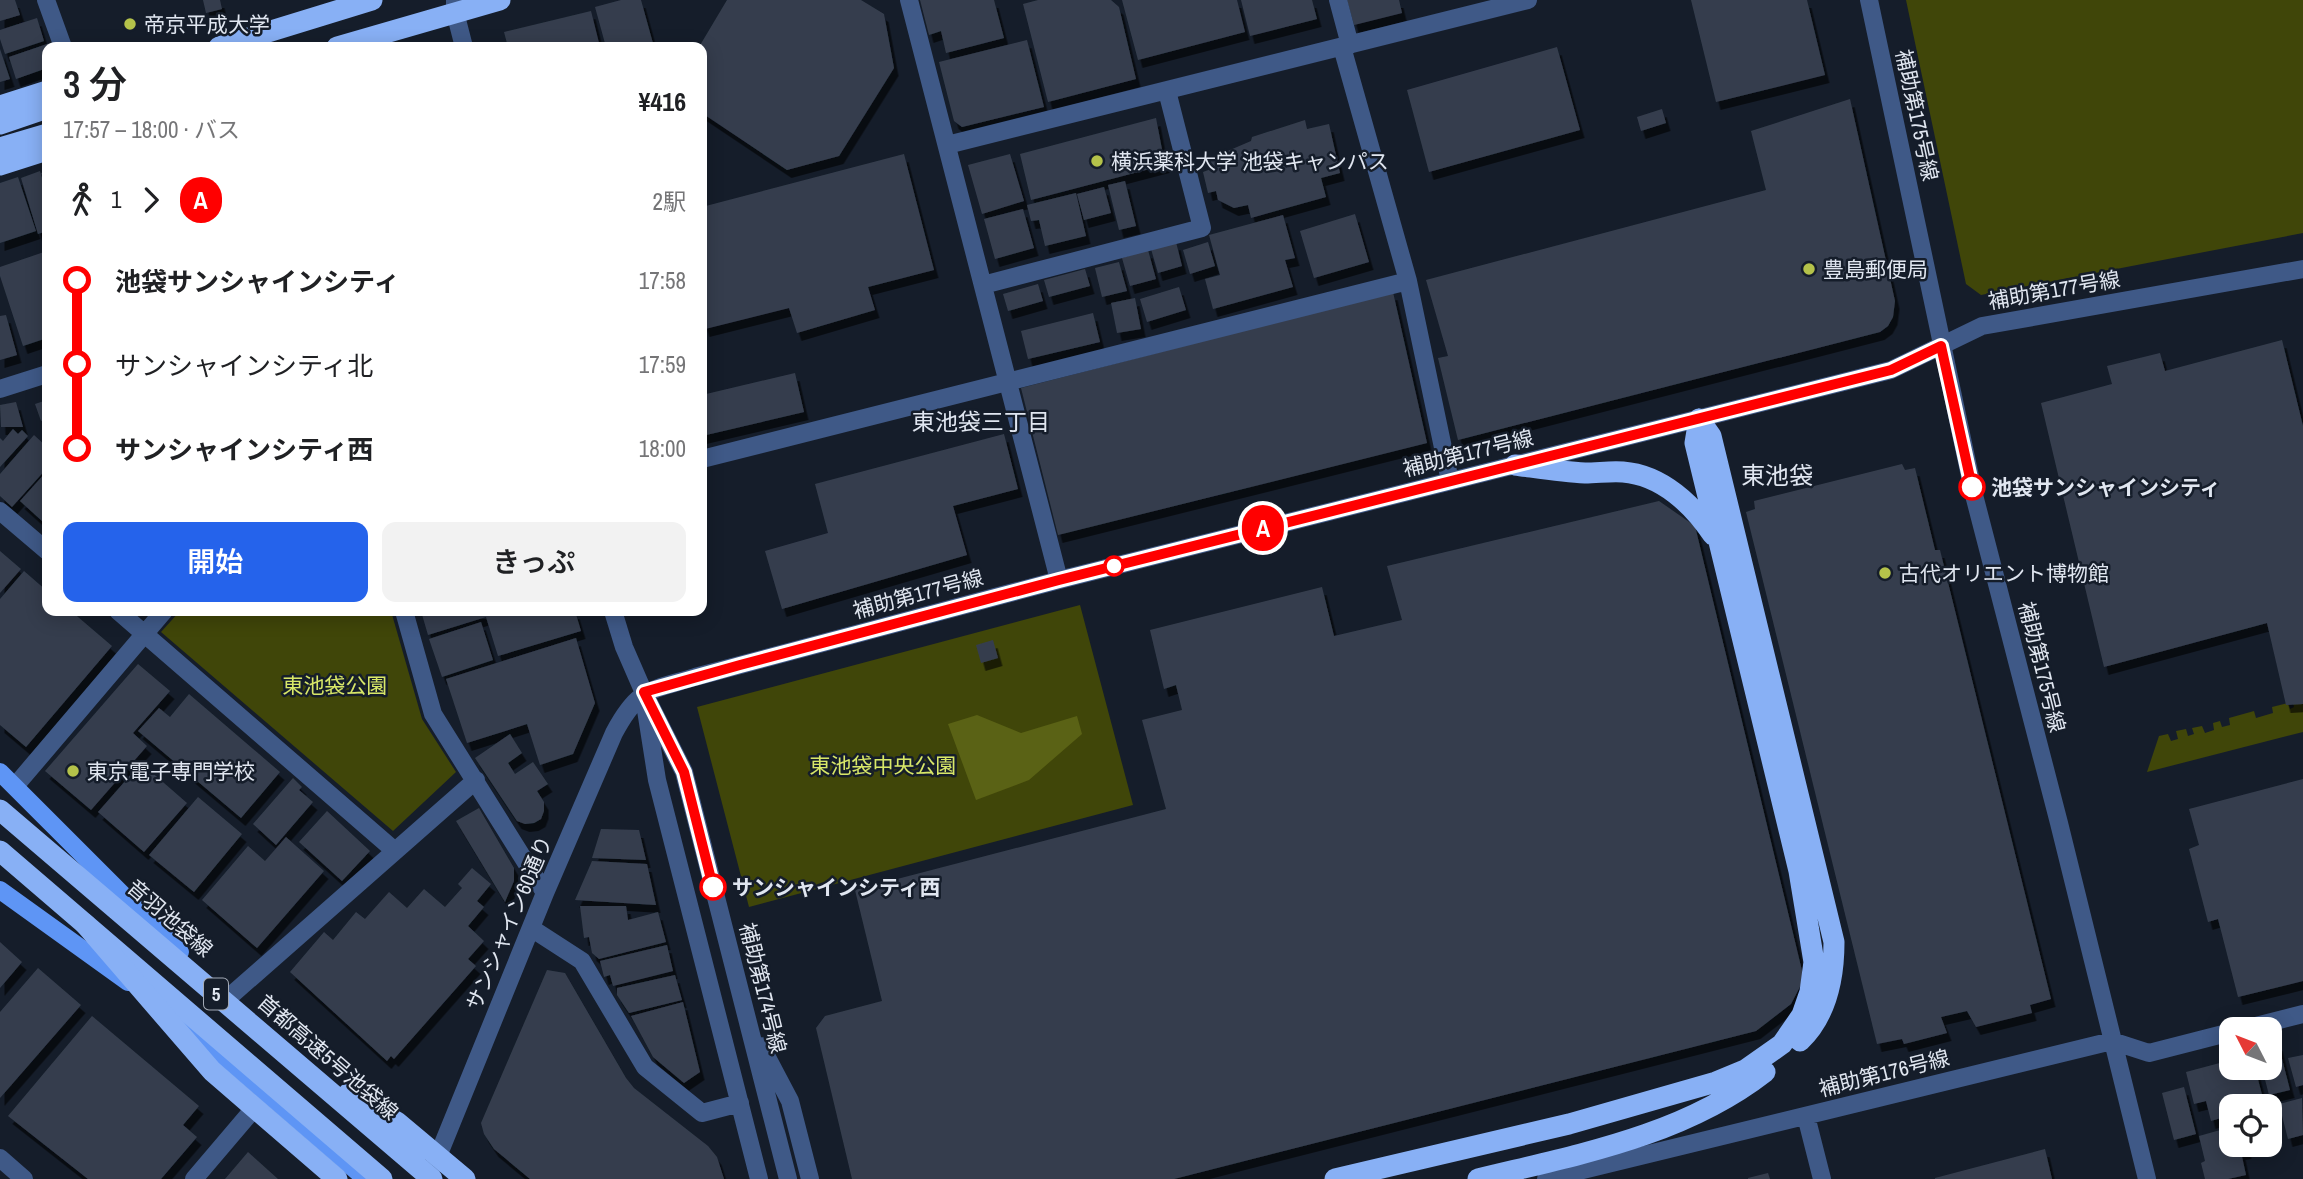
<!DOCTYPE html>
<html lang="ja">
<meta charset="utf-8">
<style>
:root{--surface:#fff;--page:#f2f2f2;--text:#202124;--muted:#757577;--accent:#2563eb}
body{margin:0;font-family:"Archivo Narrow","Noto Sans JP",sans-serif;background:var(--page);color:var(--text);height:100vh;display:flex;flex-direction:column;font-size:26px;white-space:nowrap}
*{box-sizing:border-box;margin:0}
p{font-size:23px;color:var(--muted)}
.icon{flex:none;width:38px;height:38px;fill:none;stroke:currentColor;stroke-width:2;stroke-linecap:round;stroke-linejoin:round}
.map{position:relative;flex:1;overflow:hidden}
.side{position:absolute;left:42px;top:42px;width:665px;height:574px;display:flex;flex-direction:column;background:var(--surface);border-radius:14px;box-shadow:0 4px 18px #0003}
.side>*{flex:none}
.badge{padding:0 14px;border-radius:23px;font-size:24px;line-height:46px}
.needle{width:46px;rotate:312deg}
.tools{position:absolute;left:2219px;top:1017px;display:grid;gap:14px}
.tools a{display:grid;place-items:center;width:63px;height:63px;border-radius:14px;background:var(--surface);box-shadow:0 4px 18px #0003;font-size:35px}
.map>.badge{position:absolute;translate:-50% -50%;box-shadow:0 0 0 4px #fff}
.legs{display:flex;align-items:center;gap:10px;height:77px;padding:0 21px;font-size:23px}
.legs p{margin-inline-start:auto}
.head{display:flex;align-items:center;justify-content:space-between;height:119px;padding:0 21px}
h1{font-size:38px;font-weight:600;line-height:52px}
.cta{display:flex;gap:14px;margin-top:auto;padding:14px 21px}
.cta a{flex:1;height:80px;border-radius:14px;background:var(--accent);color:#fff;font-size:28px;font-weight:600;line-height:80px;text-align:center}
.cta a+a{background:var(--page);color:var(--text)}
ul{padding:0 21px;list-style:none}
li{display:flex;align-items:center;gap:24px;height:84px;font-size:26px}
li i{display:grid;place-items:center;width:10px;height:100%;margin:0 9px;background:currentColor}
li i::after{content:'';width:18px;height:18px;margin:-9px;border:5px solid;border-radius:50%;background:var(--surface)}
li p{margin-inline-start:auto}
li:first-child i{background:linear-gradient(#0000 50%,currentColor 0)}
li:last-child i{background:linear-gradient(currentColor 50%,#0000 0)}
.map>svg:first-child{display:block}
.green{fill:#404609}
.water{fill:#5a6215}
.building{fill:#353e4d;filter:url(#shadow)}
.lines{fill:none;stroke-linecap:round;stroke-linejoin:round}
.minor{stroke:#3f5987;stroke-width:18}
.major{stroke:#5e95f5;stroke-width:18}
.highway{stroke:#88b0f5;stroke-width:21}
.highway-bridge{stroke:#88b0f5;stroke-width:21}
.line-1-casing{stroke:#fff;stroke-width:16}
.line-1{stroke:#f00;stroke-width:10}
.poi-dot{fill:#b4c24a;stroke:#151d2a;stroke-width:2.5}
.stop-1-dot{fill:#fff;stroke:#f00;stroke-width:3.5}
.labels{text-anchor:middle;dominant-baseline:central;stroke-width:5;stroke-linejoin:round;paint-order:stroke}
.shield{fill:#151d2a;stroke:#a3aab5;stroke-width:2}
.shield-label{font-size:19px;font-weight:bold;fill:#e0e6f0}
.poi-label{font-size:21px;fill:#e0e6f0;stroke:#151d2a;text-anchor:start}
.street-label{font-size:21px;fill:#e0e6f0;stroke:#151d2a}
.stop-label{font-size:21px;font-weight:bold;fill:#e0e6f0;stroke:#151d2a;text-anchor:start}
.park-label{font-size:21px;fill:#d8e768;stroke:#151d2a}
.neighbourhood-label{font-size:23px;fill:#e0e6f0;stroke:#151d2a}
.quarter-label{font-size:24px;fill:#e0e6f0;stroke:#151d2a}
</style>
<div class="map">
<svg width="2303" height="1179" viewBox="0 0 2303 1179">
<defs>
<filter id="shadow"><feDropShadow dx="4.5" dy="8" stdDeviation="0" flood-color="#0009"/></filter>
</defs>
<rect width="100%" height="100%" fill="#151d2a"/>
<path class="green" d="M1906 0H2303V233L1981 295 1966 284Z
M1080 605 1133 805 749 907 697 707Z
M180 611H391L422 719 456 772 393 831 161 632Z
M2303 699V732L2147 772 2159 736 2168 734 2171 741 2178 739 2176 731 2186 729 2188 736 2194 734 2192 728 2202 726 2205 733 2214 730 2213 723 2220 721 2222 727 2230 725 2229 718 2254 711 2256 718 2273 713 2272 707 2288 703 2290 709 2294 707 2293 702Z"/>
<path class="water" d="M977 715 1021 733 1077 716 1082 734 1029 780 976 800 948 724Z"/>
<path class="building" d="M0 0H15L20 15 0 21Z
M203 0H220L222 9 206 13Z
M621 0H641L654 47H606L595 7Z
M727 0H861L884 14 894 68 839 156 787 170 702 113V47H699Z
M920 0H994L1004 38 946 53 941 31 929 35Z
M1038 0H1111L1119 7 1136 79 1048 102 1023 4Z
M1122 0H1237L1245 32 1138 60Z
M1241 0H1312L1317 19 1250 36Z
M1347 0H1399L1402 13 1354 25Z
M1691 0H1807L1825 75 1716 102Z
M591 11 600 47H508L504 32Z
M37 18 44 41 5 54 0 39V30Z
M1027 40 1044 107 962 127 954 121 939 62Z
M50 43 52 47H47V68L16 79 9 57Z
M1557 47 1580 130 1429 172 1407 90Z
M0 49 10 79 0 82Z
M1850 99 1895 301 1893 317 1888 326 1880 332 1458 440 1438 358 1448 356 1426 280 1766 190 1751 131Z
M1662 109 1666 123 1641 131 1637 117Z
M1156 118 1165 165 1031 200 1020 154Z
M1305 120 1307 129 1329 124 1340 173 1321 178 1326 197 1251 218 1248 205 1234 208 1218 200 1216 191 1208 193 1203 172 1211 169 1209 159 1251 141 1252 137Z
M904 154 934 270 868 287 875 310 797 333 789 308 705 329 702 319V207Z
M1010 154 1024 201 982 214 968 165Z
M40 171 47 194V231L38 234 21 178Z
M47 171V189L41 173Z
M18 177 36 231 0 243V183Z
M1125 181 1136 226 1119 230 1108 185Z
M1104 187 1111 213 1084 220 1077 194Z
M1076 193 1086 236 1045 246 1039 220 1031 221 1027 205Z
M1023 209 1034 248 995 259 984 219Z
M1355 214 1369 262 1314 278 1300 231Z
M1283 215 1295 258 1285 260 1293 287 1213 309 1205 279 1220 275 1209 235Z
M1176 242 1182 266 1158 273 1151 249Z
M1208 242 1215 266 1190 274 1183 250Z
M1148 250 1156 279 1130 286 1122 258Z
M47 251V338L23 346 0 276V267Z
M1119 262 1127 291 1102 297 1095 268Z
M1085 269 1090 286 1049 297 1044 280Z
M1038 284 1043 301 1008 311 1003 294Z
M1179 287 1186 310 1147 322 1140 299Z
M1393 292 1427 443 1058 535 1021 388Z
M1135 298 1141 329 1117 333 1111 303Z
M1093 313 1100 342 1028 359 1021 331Z
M6 315 17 355 0 360V316Z
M2282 340 2303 426V704L2286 705 2267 623 2104 667 2041 403 2112 384 2107 366 2160 353 2165 371Z
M795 373 804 412 702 436V395Z
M47 400V419L41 421 35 404Z
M16 402 23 427H1L0 405Z
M13 429 18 434 22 430 28 436 0 467V438L3 441Z
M1004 434 1018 489 953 506 967 555 782 609 765 551 828 533 815 484Z
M34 435 47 447V468L12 507 0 496V474Z
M1902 464 1905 470 1915 468 1935 550H1940L2051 999 2030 1005 2032 1013 1976 1027 1967 1011 1941 1017 1947 1033 1904 1044 1902 1039 1877 1044 1746 512 1755 509 1754 501Z
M47 471V515L42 521 20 501Z
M1659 501 1695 526 1804 979 1791 1004 1756 1031 1174 1179H852L816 1028 825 1016 882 1001 855 890 1166 809 1142 720 1182 710 1176 685 1164 689 1150 630 1322 587 1334 636 1402 620 1387 566Z
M0 551 21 569 0 593Z
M24 571 47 591V611H71L112 646 26 747 0 725V599Z
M421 611H575L581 631 498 656 486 617 428 635Z
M481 622 493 660 442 677 429 639Z
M576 638 595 703 573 754 540 765 527 724 467 743 446 679Z
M993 640 998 658 981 663 976 645Z
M138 664 170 691 133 733 147 746 91 810 45 771Z
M189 694 280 772 241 818 138 731 159 708 170 717Z
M510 734 522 753 508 763 515 774 533 762 548 784 537 791 544 802V811L541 819 534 823 525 824 517 821 475 758Z
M141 763 187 803 144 852 98 812Z
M293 778 302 787 299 790 313 802 276 845 253 824Z
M2303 779V981L2238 997 2218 919 2208 922 2189 849 2199 845 2189 809Z
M198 797 242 834 194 892 149 855Z
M479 808 514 868V881L505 902 456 821Z
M327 811 370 851 342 881 299 842Z
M601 829 639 830 646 860 592 858Z
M286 837 324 871 257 948 202 900 248 846 265 861Z
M592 861 647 864 656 905 575 900Z
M472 868 491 884 477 901 484 907 468 926 484 941 468 959 476 966 394 1059 391 1056 387 1061 290 972 324 932 333 940 356 912 365 919 389 892 407 908 424 889 445 907 462 888 458 884Z
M580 906H626L628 920 658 912 666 942 599 959 592 953 589 937 584 938Z
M0 942 22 962 0 988Z
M667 945 673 971 613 986 610 975 604 977 600 961Z
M38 968 81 1005 0 1098V1012Z
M547 970 565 973 626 1078 634 1088 708 1146 717 1157 724 1179H530L494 1149 484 1134 481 1123Z
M675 975 682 1000 629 1013 617 995V988Z
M683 1002 700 1072 684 1083 653 1057 631 1016Z
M92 1016 199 1106 183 1125 197 1137 161 1179H88L8 1116Z
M2278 1043 2290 1090 2269 1095 2262 1068H2270V1045Z
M2303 1055V1085L2296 1087 2288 1058Z
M2231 1060V1068H2255L2265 1106H2231V1115L2211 1121 2206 1101 2194 1104 2186 1072Z
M2184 1087 2196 1134 2174 1140 2162 1093Z
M2302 1098 2303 1135 2288 1139 2279 1104Z
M2231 1127V1144H2245L2247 1151 2241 1152 2246 1175 2228 1179H2205L2201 1163 2205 1161 2199 1136Z
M2045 1149 2052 1179H1935V1178Z
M248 1152 278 1179H225Z
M1768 1173 1770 1179H1748V1178Z"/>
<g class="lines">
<path class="minor" d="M46 0 63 47
M455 0V12L464 47
M909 0 1059 580
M1338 0 1350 45
M1869 0 1974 495 2059 823 2147 1179
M1342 47 1408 281 1450 481
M947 145 1528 0
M983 285 1202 228 1167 91
M0 389 47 374
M702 459 1408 281
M0 511 47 551
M118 611 395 851
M404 611 433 714 545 893
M613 611 624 647 644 693 684 772 788 1179
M646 710 657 780 759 1179
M16 785 164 611
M531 928 582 961 645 1067 702 1113 740 1103
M228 998 476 780
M2244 1029 2303 1014
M761 1046 790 1101 810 1179
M1806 1116 1822 1179
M0 1158 24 1179
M434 1166 545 893 614 733C638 688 649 691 695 677L1059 580 1891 370 1982 326 2303 269
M194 1179 262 1099
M1546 1179 2112 1041 2149 1053 2231 1032"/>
<path class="major" d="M0 772 180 952
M0 890 128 982
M185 1023 366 1179"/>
<path class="highway" d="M219 47 372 0
M337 47 500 0
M0 106 47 91
M0 124 47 108
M0 148 47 134
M0 165 47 150
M1699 419 1711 436 1834 942C1834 978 1827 1015 1800 1041
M1515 465C1538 468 1562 472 1585 473 1598 473 1610 471 1623 472 1662 475 1693 505 1713 535
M0 851 382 1179
M1335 1179 1569 1124 1716 1082 1745 1070 1782 1044 1802 1015 1810 992 1814 962 1799 871 1695 443 1699 419
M1478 1179C1576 1155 1683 1136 1765 1072"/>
<path class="highway-bridge" d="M0 810 432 1179
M85 924 212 1071 337 1179
M348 1094 397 1122 465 1179"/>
</g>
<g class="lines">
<defs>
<path id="line-1" d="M713 887 684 772 644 692 740 665 1059 580 1891 370 1941 346 1972 487"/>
</defs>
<use href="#line-1" class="line-1-casing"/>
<use href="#line-1" class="line-1"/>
</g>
<g class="poi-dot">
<circle cx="130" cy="24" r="7"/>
<circle cx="1097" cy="161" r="7"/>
<circle cx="1809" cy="269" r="7"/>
<circle cx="1885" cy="573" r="7"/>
<circle cx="73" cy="771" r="7"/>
</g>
<g class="stop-1-dot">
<circle cx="1972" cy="487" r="12"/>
<circle cx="1114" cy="566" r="9"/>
<circle cx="713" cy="887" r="12"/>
</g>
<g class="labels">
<rect class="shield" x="204" y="978.5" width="24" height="31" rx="5"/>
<g class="shield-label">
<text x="216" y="994">5</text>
</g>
<g class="poi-label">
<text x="144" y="24">帝京平成大学</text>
<text x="1111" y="161">横浜薬科大学 池袋キャンパス</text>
<text x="1823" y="269">豊島郵便局</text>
<text x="1899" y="573">古代オリエント博物館</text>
<text x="87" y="771">東京電子専門学校</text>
</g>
<g class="street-label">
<text transform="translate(1917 115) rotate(78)">補助第175号線</text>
<text transform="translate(2054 290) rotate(-10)">補助第177号線</text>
<text transform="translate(1468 453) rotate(-14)">補助第177号線</text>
<text transform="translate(918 594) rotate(-15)">補助第177号線</text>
<text transform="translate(2042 667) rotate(76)">補助第175号線</text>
<text transform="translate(170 918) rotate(41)">音羽池袋線</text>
<text transform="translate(509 923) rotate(-67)">サンシャイン60通り</text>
<text transform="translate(763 988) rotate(76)">補助第174号線</text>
<text transform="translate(328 1057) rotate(41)">首都高速5号池袋線</text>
<text transform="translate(1884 1073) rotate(-14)">補助第176号線</text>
</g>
<g class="stop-label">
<text x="1991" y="487">池袋サンシャインシティ</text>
<text x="732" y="887">サンシャインシティ西</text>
</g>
<g class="park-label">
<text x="335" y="685">東池袋公園</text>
<text x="883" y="765">東池袋中央公園</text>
</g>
<g class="neighbourhood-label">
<text x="981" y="421">東池袋三丁目</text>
</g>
<g class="quarter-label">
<text x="1777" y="475">東池袋</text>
</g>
</g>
</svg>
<div class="tools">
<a><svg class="needle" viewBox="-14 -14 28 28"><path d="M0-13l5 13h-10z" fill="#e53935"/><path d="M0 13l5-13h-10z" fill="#757577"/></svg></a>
<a><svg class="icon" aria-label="locate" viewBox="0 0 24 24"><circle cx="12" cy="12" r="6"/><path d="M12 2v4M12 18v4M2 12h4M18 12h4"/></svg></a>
</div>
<b class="badge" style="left:1263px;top:528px;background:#f00;color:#fff">A</b>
<section class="side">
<div class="head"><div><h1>3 分</h1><p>17:57 – 18:00 · バス</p></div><b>¥416</b></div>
<div class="legs"><svg class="icon" aria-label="walk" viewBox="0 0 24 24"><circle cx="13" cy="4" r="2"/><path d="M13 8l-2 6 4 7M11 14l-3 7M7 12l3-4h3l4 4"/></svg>1<svg class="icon" aria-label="forward" viewBox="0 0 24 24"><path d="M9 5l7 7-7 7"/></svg><b class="badge" style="background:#f00;color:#fff">A</b><p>2駅</p></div>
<ul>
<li><i style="color:#f00"></i><b>池袋サンシャインシティ</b><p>17:58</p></li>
<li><i style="color:#f00"></i><span>サンシャインシティ北</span><p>17:59</p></li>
<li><i style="color:#f00"></i><b>サンシャインシティ西</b><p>18:00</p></li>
</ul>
<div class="cta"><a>開始</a><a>きっぷ</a></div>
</section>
</div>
